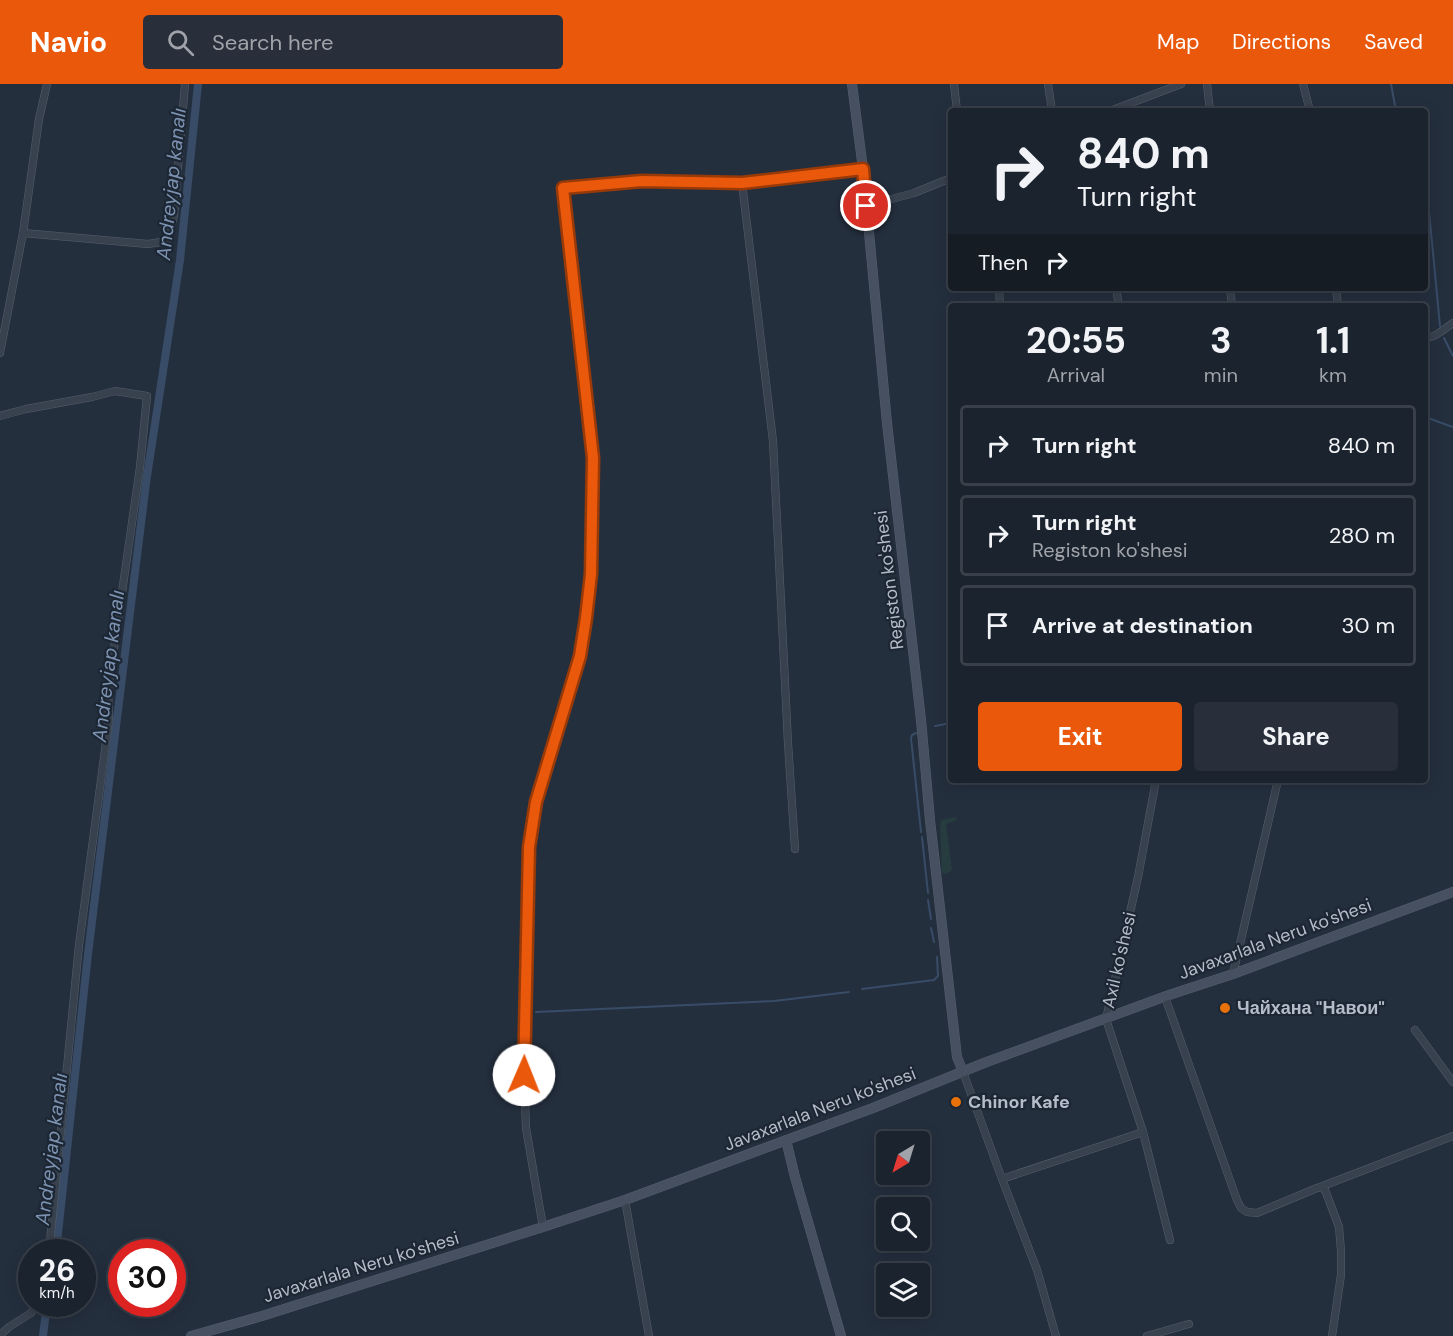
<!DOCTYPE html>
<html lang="en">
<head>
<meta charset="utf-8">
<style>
  :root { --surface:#1b232e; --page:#282f3a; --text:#f1f3f6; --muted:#a0a4aa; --line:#39404a; --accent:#ea580c }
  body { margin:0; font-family:"DM Sans",sans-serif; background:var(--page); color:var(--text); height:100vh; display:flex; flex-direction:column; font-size:22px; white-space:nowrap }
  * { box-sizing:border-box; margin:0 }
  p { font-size:20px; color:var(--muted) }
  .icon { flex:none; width:33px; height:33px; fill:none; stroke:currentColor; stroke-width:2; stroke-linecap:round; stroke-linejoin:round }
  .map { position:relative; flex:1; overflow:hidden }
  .panel { position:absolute; left:948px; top:219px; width:480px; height:480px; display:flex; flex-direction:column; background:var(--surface); border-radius:6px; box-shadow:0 3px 15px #0003,0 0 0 2px var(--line) }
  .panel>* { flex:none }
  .banner { position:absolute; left:948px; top:24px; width:480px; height:183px; border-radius:6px; box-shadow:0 3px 15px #0003,0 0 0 2px var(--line); background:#1b232e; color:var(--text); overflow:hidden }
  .needle { width:39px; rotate:218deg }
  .buttons { position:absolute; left:876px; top:1047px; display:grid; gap:12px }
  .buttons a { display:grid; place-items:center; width:54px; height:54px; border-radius:6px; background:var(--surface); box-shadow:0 3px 15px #0003,0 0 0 2px var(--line); font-size:30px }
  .speed { position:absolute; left:18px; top:1155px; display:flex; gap:12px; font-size:30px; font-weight:700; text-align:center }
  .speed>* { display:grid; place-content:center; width:78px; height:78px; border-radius:50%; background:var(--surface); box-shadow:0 3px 15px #0003,0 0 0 2px var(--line); line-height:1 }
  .speed small { font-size:15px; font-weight:400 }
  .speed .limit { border:9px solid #d22; background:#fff; color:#111 }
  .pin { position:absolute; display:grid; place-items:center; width:51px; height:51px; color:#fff; margin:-26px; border:3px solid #fff; border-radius:50%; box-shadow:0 2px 6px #0007 }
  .me { position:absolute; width:66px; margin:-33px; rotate:1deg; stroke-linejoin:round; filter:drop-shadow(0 0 4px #0008) }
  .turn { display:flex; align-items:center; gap:21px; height:126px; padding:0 30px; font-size:27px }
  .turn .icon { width:78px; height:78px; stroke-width:2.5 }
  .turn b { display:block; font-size:42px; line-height:51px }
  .then { display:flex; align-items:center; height:57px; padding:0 30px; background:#0003; gap:12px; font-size:22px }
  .eta { display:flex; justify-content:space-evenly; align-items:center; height:102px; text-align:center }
  .eta b { font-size:36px; font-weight:700; line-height:42px }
  .primary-button { display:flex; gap:12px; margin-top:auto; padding:12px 30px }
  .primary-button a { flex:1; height:69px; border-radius:6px; background:var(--accent); color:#fff; font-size:24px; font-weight:700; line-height:69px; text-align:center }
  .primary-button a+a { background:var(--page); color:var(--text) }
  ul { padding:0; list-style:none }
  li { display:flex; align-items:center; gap:18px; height:81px; margin:0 12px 9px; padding:0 18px; border:3px solid var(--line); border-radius:6px }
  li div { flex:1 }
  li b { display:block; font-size:22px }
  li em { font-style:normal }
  header { display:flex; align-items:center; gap:36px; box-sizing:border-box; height:84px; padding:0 30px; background:var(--accent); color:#fff }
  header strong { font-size:28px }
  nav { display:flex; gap:33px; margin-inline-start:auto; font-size:21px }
  .search { width:420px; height:54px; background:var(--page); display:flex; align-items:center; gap:15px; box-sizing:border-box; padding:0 21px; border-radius:6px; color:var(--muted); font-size:22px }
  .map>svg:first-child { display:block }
</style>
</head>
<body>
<header>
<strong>Navio</strong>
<div class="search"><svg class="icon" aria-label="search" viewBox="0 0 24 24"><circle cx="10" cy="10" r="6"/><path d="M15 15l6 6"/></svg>Search here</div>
<nav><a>Map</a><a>Directions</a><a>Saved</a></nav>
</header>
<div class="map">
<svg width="1453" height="1252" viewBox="0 0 1453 1252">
  <rect width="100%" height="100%" fill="#242f3e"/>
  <!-- green -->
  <polygon fill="#263c3f" points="956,733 957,736 946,740 952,786 946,790 942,789 940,740 942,736"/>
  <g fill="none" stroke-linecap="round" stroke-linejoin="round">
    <!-- stream -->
    <g stroke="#394c67" stroke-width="2">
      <polyline points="1391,0 1396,27"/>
      <polyline points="1425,118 1429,127 1440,242"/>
      <polyline points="1444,254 1453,272"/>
      <polyline points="1425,333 1453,343"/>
      <polyline points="935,642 951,639"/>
      <polyline points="916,649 912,651 911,654 921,748"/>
      <polyline points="922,753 928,809"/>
      <polyline points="928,816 931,835"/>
      <polyline points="931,844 934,858"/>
      <polyline points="862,905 934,896 938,892 937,873"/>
      <polyline points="536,928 774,917 849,908"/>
    </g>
    <!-- canal -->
    <g stroke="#394c67" stroke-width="8">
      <polyline points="56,1168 88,870 146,399 180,176 198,0"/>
      <polyline points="43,1252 47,1220"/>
    </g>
    <defs>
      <g id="street">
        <polyline points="954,0 957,27"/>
        <polyline points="1048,0 1052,27"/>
        <polyline points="1207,0 1210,27"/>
        <polyline points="1303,0 1310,27"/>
        <polyline points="1110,27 1181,0"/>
        <polyline points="742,99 773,357 788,659 795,765"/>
        <polyline points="866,122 914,109 951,94"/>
        <polyline points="23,149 148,160 167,157 174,132 185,0"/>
        <polyline points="999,204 1000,222"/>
        <polyline points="1116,204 1119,222"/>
        <polyline points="1230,204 1232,222"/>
        <polyline points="1336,204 1338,222"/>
        <polyline points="1425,255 1436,251 1453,239"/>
        <polyline points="0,269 23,149 39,35 47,0"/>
        <polyline points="0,332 26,325 92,313 115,307 147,312 140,383 108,606 109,636 79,861 49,1168"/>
        <polyline points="1156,696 1138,793 1106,935 1143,1048 1170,1156"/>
        <polyline points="1233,890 1278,696"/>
        <polyline points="1165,913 1237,1116 1241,1124 1247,1128 1257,1129 1317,1104 1320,1103 1325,1106 1339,1143 1341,1167 1341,1191 1332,1252"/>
        <polyline points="1415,946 1453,998"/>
        <polyline points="963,988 1002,1095 1037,1186 1056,1252"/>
        <polyline points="1002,1095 1143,1048"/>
        <polyline points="1320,1103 1453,1052"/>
        <polyline points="625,1116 649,1252"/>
        <polyline points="543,1143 526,1044 524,991 529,763 536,718 548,674 580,572 586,534 591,490 593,373 563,104 642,97 742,99 863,85"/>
        <polyline points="0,1251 9,1243 31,1229 36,1220"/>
        <polyline points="1147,1252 1189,1240"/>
      </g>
      <g id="secondary">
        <polyline points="852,0 863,85 887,339 921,636 930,736 957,973 963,988"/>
        <polyline points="786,1056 795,1093 841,1252"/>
        <polyline points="191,1252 262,1232 543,1143 625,1116 873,1024 984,979 1169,911 1233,890 1453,808"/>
      </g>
    </defs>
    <!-- street casing -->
    <use href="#street" stroke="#565f6c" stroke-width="8"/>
    <!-- secondary casing -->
    <use href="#secondary" stroke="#565f6c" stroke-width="10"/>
    <!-- street -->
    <use href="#street" stroke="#38414e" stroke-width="7"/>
    <!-- secondary -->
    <use href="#secondary" stroke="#465061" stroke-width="9"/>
  </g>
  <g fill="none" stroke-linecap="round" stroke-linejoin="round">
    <defs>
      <polyline id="route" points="524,991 529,763 536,718 580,572 586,534 591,490 593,374 563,104 642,97 742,99 863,85 866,122"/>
    </defs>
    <!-- route casing -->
    <use href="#route" stroke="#983908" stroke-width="15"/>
    <!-- route -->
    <use href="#route" stroke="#ea580c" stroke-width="10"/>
  </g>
  <!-- markers -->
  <g fill="#e8710a" stroke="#1d2633" stroke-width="2">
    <circle cx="1225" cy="924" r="6"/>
    <circle cx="956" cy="1018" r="6"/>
  </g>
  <g text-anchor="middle" stroke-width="4.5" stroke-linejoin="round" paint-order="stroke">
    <!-- street labels -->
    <g font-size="18" fill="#b4bcc9" stroke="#1d2633">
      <text transform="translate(889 496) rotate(-97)" y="6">Registon ko'shesi</text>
      <text transform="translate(1275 855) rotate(-20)" y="6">Javaxarlala Neru ko'shesi</text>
      <text transform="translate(1119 876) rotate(-77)" y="6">Axil ko'shesi</text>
      <text transform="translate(820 1025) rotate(-21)" y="6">Javaxarlala Neru ko'shesi</text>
      <text transform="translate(361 1183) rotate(-17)" y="6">Javaxarlala Neru ko'shesi</text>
    </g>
    <!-- poi labels -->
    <g font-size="18" font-weight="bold" fill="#b4bcc9" stroke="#1d2633" text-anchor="start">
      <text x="1237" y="930">Чайхана "Навои"</text>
      <text x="968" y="1024">Chinor Kafe</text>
    </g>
    <!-- water labels -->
    <g font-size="20" font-style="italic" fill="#7c92b1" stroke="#1d2633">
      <text transform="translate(171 100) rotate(-84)" y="7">Andreyjap kanalı</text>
      <text transform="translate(108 582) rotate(-83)" y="7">Andreyjap kanalı</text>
      <text transform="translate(51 1065) rotate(-83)" y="7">Andreyjap kanalı</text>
    </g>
  </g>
</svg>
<div class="buttons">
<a><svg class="needle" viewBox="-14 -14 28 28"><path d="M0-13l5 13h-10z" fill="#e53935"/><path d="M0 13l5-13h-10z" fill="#a0a4aa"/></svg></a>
<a><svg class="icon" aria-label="search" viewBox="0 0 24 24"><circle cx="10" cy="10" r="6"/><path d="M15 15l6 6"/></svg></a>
<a><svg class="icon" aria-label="layers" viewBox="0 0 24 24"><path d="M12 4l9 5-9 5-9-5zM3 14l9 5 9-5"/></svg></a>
</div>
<div class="speed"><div>26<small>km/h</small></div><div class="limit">30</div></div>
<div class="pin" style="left:866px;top:122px;background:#d93025"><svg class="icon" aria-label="arrive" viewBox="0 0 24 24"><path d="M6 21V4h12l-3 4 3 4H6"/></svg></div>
<svg class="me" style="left:524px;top:991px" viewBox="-20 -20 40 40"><circle r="19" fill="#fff"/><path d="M0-13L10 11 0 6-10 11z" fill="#ea580c"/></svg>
<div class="banner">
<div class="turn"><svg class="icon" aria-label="right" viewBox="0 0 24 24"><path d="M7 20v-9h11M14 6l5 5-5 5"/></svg><div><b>840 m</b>Turn right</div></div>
<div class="then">Then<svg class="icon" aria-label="right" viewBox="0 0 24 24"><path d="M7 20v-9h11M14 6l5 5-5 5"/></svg></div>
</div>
<section class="panel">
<div class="eta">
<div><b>20:55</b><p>Arrival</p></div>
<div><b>3</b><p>min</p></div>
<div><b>1.1</b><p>km</p></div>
</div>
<ul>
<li><svg class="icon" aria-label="right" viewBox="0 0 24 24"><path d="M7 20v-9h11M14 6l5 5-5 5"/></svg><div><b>Turn right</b></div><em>840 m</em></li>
<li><svg class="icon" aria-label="right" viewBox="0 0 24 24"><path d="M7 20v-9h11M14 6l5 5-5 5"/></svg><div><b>Turn right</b><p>Registon ko'shesi</p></div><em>280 m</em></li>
<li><svg class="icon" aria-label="arrive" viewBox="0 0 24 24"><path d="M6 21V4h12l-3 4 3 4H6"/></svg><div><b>Arrive at destination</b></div><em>30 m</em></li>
</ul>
<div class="primary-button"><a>Exit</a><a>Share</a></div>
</section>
</div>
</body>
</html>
